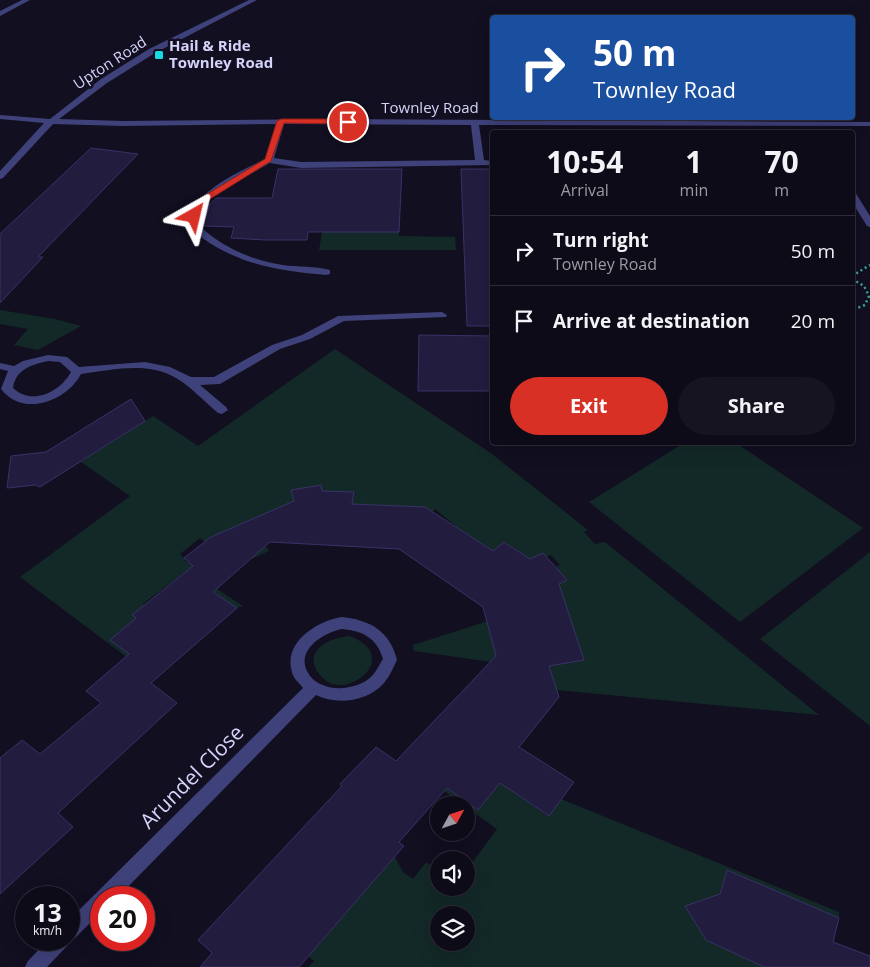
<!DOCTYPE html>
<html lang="en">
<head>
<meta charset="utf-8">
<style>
  :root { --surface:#0d0b18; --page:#161421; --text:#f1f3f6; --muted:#9a9ba2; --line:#2d2b37; --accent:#d93025 }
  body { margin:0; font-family:"Open Sans",sans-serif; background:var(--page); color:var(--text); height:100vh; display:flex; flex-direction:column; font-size:19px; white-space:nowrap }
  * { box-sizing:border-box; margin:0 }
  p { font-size:16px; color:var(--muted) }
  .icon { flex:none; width:28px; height:28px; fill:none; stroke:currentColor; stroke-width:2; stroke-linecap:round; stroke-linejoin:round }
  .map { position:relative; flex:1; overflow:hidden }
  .side { position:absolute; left:490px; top:130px; width:365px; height:315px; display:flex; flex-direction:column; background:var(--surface); border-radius:5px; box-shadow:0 5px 20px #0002,0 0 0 1px var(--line) }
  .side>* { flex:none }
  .top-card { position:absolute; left:490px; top:15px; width:365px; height:105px; border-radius:5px; box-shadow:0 5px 20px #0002,0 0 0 1px var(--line); background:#1a4fa0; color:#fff; overflow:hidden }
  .needle { width:32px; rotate:50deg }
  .buttons { position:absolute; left:430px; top:796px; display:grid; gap:10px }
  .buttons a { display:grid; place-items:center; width:45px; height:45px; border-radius:50%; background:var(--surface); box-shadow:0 5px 20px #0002,0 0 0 1px var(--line); font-size:25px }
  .speed { position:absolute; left:15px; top:886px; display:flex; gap:10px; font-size:25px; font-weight:700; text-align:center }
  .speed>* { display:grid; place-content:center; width:65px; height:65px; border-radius:50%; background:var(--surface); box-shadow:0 5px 20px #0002,0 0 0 1px var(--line); line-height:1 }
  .speed small { font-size:12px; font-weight:400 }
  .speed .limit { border:8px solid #d22; background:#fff; color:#111 }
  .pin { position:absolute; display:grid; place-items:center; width:42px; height:42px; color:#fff; margin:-21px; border:2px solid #fff; border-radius:50%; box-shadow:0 1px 5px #0007 }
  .me { position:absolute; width:55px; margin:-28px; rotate:37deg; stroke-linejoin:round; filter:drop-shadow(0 0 4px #0008) }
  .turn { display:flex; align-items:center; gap:18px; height:105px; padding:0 20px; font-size:22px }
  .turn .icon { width:65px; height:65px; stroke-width:2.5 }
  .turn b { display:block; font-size:35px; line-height:42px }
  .eta { display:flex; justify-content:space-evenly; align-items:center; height:85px; text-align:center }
  .eta b { font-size:30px; font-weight:700; line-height:35px }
  .action { display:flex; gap:10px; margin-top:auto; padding:10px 20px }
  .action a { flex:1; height:58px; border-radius:30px; background:var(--accent); color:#fff; font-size:20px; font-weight:700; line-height:58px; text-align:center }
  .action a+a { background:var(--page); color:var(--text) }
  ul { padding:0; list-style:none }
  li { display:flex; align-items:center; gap:15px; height:70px; padding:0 20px; border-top:1px solid var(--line) }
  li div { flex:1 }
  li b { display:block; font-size:19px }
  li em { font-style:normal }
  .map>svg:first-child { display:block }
</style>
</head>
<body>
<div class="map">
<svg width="870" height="967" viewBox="0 0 870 967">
  <rect width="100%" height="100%" fill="#110f20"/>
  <!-- green -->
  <g fill="#132927" fill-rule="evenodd">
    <polygon points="322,232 399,232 399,236 455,237 456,250 319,250"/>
    <polygon points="0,310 55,319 81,326 38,350 14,345 28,329 0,324"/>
    <polygon points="335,349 492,454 588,530 584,532 595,544 605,542 819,715 546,689 549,666 584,660 573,627 532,596 566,580 556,567 560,565 551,555 510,571 503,567 520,552 505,542 490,554 435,509 423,526 352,508 354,492 336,491 333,508 249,521 269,551 251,559 214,535 205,542 200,538 180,554 185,559 184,560 221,585 217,589 243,606 237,608 185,572 143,604 157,617 135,628 125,627 116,635 121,648 159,676 156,679 20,577 130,496 81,462 153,416 198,446"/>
    <polygon points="684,443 736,443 863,528 740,622 589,502"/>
    <polygon points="870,552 870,726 760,639"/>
    <polygon points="488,621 499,663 414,651 413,645"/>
    <path d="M349,636C405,656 345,704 322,677C300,654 326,638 349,636Z"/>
    <path d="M502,781L514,793L548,816L561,799L839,912V918L727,870L720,894L694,903L691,915L706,940L764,967H308L314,961L298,947L321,942L359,898L382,833L403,872L413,879L426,862L439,871V888H466V871L497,829L466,807V805L439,788L442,784L478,810ZM439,915H466V942H439Z"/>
  </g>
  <!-- building -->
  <g fill="#221d3f" stroke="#393268">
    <polygon points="91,148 138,154 38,257 43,257 0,303 0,234"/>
    <polygon points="278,169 402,169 399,232 308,232 307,240 265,240 231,238 234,227 203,226 210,204 216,198 272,198"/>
    <polygon points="461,169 492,169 492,326 467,326"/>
    <polygon points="419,335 492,336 492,391 418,391"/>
    <polygon points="131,399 145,421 40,487 36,485 7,488 11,456 46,452"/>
    <polygon points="321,485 322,491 354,492 352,504 425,507 493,551 504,542 530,559 543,553 567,580 559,584 584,660 549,666 559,697 519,747 574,782 549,816 500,783 478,810 447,788 399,842 404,846 299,967 200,967 212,953 198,940 342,786 340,784 376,747 396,761 496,656 483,607 399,549 270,542 213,592 237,608 151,683 177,703 58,813 73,827 0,894 0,758 22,740 40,754 101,703 86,691 129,654 110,640 136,618 132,615 193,566 184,558 211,537 294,501 291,490"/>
    <polygon points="727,870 839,918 833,942 870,956 870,967 764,967 706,940 685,906 720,894"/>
  </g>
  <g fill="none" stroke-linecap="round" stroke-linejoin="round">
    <!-- path -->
    <g stroke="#3ba698" stroke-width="2.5" stroke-dasharray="2 3" stroke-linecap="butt">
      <polyline points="852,276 870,265"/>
      <polyline points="852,279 864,286 869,296 865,305 852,310"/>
    </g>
    <!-- minor -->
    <g fill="#3f417a" fill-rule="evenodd">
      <polygon points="22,0 30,0 0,16 0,11"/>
      <path d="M249,0H257L155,53L107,83L59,119L123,121L328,119L870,122V126L479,125L484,160L492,161V165L301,168L270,163L238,181L212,198L204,207L199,217L200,226C221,247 254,261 283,265C298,267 315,266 330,270V274L326,275C287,272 253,267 218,248C208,242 198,236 190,227C190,191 238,173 265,159L276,124L123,126L53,124L3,178L0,179V171L44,123L0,119V115L50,119L101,79L149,49ZM284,124L471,125L475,160L301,162L274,158Z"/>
      <polygon points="852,191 855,192 870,216 870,227 867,226 852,202"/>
      <path d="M442,312L447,315L446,317L344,321L310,339L280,349L220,384L200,385L226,407L228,410L222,414L218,413C204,401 191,387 176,378C148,361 112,370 81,374C67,401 23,418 1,389L8,371L0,369V363L14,366L23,361L48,355L67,357L79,367L145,362L170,367L191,377H214L272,345L302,335L338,316ZM48,361L60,362L71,372C60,392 32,406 13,388C16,369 31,365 48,361Z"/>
      <path d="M342,617C370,620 390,631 397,660C393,668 389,678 383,684C367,702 336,705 316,695L117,898H101V912L75,938L70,941L67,946L47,967H25L28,961L48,940H69V920L303,688C299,683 293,678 292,672C283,642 317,621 342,617ZM342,629C363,631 377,638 383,659C379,665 376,672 372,676C356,692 318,694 307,671C296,649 325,632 342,629Z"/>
    </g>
  </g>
  <!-- route -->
  <polygon fill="#d93025" stroke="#8d1f18" points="281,119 348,119 351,122 348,124 284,123 271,161 210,199 197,217 191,217 190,216 204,196 265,159 277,121"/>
  <!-- markers -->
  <rect fill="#18dbe1" stroke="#110f20" stroke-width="2" x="154" y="50" width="10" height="10" rx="2.5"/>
  <g text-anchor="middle" stroke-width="5" stroke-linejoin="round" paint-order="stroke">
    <!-- far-poi labels -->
    <g font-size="15" font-weight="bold" fill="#d5d3fa" stroke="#110f20" text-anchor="start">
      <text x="169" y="51">Hail &amp; Ride<tspan x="169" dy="17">Townley Road</tspan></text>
    </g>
    <!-- far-street labels -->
    <g font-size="15" fill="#d5d3fa" stroke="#110f20">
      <text transform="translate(110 63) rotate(-33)" y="5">Upton Road</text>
      <text x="430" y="113">Townley Road</text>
    </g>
    <!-- near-street labels -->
    <g font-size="21" fill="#d5d3fa" stroke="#110f20">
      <text transform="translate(192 777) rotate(-45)" y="7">Arundel Close</text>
    </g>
  </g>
</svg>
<div class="buttons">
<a><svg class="needle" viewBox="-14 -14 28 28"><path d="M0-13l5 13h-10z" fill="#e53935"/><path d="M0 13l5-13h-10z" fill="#9a9ba2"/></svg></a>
<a><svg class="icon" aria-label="sound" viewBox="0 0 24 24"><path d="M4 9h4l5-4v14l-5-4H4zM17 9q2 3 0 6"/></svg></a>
<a><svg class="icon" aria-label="layers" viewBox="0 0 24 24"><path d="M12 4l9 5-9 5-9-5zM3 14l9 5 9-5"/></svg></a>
</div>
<div class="speed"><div>13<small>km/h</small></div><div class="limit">20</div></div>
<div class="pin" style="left:348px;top:122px;background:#d93025"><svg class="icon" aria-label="arrive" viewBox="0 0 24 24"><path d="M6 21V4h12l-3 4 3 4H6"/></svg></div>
<svg class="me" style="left:194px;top:216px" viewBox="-20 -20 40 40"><path d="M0-17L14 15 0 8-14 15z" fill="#d93025" stroke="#fff" stroke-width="4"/></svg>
<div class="top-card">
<div class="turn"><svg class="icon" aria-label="right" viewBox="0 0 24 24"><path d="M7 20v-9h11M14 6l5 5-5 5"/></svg><div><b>50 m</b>Townley Road</div></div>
</div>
<section class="side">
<div class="eta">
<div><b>10:54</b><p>Arrival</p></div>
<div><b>1</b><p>min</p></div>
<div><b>70</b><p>m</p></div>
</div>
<ul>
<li><svg class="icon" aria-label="right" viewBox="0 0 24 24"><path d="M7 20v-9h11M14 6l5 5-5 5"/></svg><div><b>Turn right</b><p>Townley Road</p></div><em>50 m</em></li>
<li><svg class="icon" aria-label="arrive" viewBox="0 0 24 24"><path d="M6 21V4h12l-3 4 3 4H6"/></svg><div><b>Arrive at destination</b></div><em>20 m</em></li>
</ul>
<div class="action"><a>Exit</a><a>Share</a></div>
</section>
</div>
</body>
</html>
